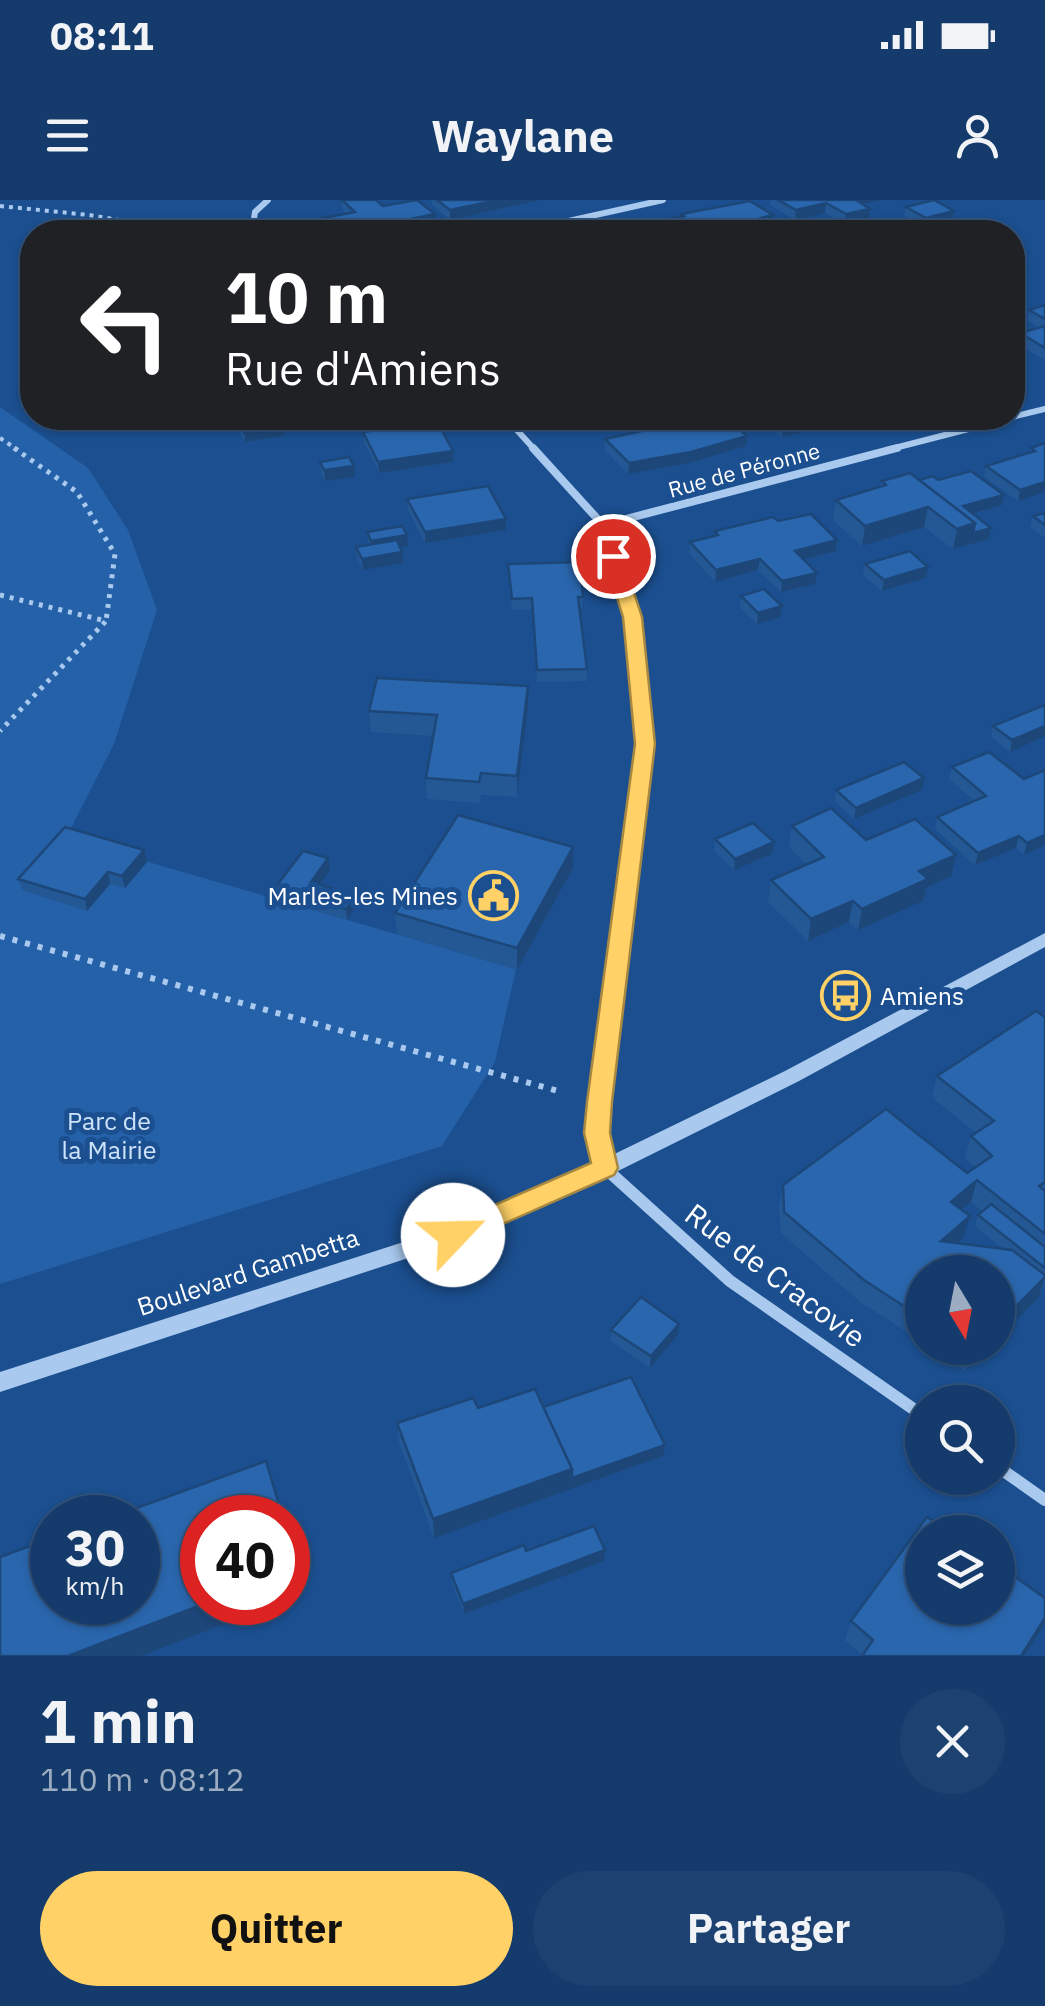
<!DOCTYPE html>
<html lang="fr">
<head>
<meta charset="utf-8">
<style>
  :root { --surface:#143b6b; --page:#1d4271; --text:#f1f3f6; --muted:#9dadc1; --line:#33557e; --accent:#ffd166 }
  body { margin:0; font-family:"IBM Plex Sans",sans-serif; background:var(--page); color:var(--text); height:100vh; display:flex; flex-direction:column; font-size:38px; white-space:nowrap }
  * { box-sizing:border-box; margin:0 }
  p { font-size:32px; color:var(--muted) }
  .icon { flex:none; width:55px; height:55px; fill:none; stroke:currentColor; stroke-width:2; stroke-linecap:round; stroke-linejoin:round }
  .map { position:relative; height:1456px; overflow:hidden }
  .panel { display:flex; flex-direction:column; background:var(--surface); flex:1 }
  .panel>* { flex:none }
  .banner { position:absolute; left:20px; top:20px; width:1005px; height:210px; border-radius:40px; box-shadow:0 2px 8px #0004,0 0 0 2px var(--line); background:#202124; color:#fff; overflow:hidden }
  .needle { width:65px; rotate:170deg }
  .controls { position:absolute; left:905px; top:1055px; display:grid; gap:20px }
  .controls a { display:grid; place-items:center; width:110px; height:110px; border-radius:50%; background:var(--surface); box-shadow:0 2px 8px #0004,0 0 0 2px var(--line); font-size:50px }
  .speed { position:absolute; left:30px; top:1295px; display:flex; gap:20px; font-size:50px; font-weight:700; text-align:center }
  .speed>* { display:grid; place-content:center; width:130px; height:130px; border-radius:50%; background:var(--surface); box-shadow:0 2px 8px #0004,0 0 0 2px var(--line); line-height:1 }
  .speed small { font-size:25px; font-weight:400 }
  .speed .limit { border:15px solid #d22; background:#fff; color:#111 }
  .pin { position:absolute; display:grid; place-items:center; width:85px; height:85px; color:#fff; margin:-42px; border:5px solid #fff; border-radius:50%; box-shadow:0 2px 10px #0007 }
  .me { position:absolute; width:110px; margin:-55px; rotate:66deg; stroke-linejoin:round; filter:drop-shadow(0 0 8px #0008) }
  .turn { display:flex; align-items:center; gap:35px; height:210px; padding:0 40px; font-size:45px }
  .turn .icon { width:130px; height:130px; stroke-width:2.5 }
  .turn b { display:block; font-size:70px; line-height:85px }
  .round { display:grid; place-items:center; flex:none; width:105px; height:105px; border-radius:52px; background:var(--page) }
  .head { display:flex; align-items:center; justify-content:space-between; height:170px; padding:0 40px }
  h1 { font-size:60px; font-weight:700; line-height:75px }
  .primary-button { display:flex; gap:20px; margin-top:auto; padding:20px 40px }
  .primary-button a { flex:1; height:115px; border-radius:60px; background:var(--accent); color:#111; font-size:40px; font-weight:700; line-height:115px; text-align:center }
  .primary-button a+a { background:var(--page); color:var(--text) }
  .status { display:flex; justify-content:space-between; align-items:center; height:70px; padding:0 50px; background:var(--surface); direction:ltr }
  .status svg { height:28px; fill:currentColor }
  header { display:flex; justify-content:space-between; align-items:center; height:130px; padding:0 40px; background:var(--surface); font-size:45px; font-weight:700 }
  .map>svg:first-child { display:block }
</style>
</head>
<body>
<div class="status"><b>08:11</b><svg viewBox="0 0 49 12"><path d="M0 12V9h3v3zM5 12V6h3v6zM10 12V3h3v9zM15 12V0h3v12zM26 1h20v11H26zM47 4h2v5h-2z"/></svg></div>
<header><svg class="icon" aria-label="menu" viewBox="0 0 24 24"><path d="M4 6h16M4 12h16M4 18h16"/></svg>Waylane<svg class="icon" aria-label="person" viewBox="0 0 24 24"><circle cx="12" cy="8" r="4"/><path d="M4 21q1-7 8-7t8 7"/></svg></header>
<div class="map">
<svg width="1045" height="1456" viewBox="0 0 1045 1456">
  <rect width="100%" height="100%" fill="#1b4f8f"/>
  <!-- green -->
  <polygon fill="#2461a8" points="0,207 88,268 128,330 157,410 114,544 66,638 516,769 495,862 442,946 0,1084"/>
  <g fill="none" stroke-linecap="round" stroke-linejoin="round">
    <!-- path-far2 -->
    <g stroke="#a9c9ee" stroke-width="4" stroke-dasharray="4 5" stroke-linecap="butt">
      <polyline points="0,6 89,15 192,32"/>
      <polyline points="0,238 18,250"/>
    </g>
    <!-- path-far1 -->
    <g stroke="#a9c9ee" stroke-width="5" stroke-dasharray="4 6" stroke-linecap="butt">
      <polyline points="14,248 77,292 115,354 106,421"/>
      <polyline points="0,395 106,421 0,531"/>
    </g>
    <!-- path -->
    <polyline stroke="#a9c9ee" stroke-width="6" stroke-dasharray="5 8" stroke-linecap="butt" points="0,736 558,891"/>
    <!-- minor-far3 -->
    <g stroke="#a9c9ee" stroke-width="6">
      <polyline points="252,32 255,12 268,0"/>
      <polyline points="519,32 663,0"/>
      <polyline points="1012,217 1045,209"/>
      <polyline points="506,218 535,250"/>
      <polyline points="887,250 1011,218"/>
    </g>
    <!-- minor-far2 -->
    <g stroke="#a9c9ee" stroke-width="8">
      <polyline points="533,248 603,325 633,417 645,544 642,564"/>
      <polyline points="603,325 897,248"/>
    </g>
    <!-- minor-far1 -->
    <polyline stroke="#a9c9ee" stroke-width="10" points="603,960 597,933 599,903 643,562"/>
    <!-- minor -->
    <g stroke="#a9c9ee" stroke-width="12">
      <polyline points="602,957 605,968 730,1081 922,1215"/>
      <polyline points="998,1267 1045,1300"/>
    </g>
    <!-- tertiary -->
    <polygon fill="#a9c9ee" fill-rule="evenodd" points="1045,733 1045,747 799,881 612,974 460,1041 0,1192 0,1172 447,1028 598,962 785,871"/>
  </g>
  <!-- wall -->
  <g fill="#245895" fill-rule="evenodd">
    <polygon points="342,0 383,6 435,23 393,32 329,32 324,28 323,18 347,14 342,10"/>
    <polygon points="432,0 541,0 450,20 432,5"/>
    <polygon points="771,0 881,0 863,4 870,9 869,18 844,24 825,13 795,20 770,5"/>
    <polygon points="906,7 954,11 953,21 925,28 904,16"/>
    <polygon points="681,14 773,15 772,25 752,30 755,32 660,32 658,31 659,21 681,16"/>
    <polygon points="1045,105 1045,160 1018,144 1020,133 1040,128 1027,120 1029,110"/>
    <polygon points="237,218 296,231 284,233 284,236 245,242 238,228"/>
    <polygon points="572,218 604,218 603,223 583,228"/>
    <polygon points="630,218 675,218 680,222 747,236 746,246 690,263 628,274 605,250 605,239 639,232 630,223"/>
    <polygon points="758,218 863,218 863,219 782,237"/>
    <polygon points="363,232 453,262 379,273 364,242"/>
    <polygon points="1045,243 1018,301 984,277 986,266 1030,253 1031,248"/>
    <polygon points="320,262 355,277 325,281 321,272"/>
    <polygon points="919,280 938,280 1004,295 1002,305 973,314 991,328 989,339 953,349 924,327 862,346 833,320 836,300 881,286 882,281"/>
    <polygon points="407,299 506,330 425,343 408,310"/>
    <polygon points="1045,313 1045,338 1030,327 1033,316"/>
    <polygon points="778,321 837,340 836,351 804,359 817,373 815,384 781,392 758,370 715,382 689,353 690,342 715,336 715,331"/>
    <polygon points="367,332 408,346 400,347 403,363 363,370 357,358 356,347 369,345"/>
    <polygon points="508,364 583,397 582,408 580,408 587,469 587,481 537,482 532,409 512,410"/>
    <polygon points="865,364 926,378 882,391 863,375"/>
    <polygon points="741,396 782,406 780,417 757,424 740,407"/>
    <polygon points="1045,505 1010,552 991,537 993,526"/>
    <polygon points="528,507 517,597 481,595 480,603 427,599 426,578 433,536 371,532 369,511"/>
    <polygon points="952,567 1024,579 1045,570 1045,645 1024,655 1016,648 975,665 935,629 937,617 975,601 949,579"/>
    <polygon points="924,578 922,590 854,619 834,601 836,590"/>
    <polygon points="792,626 866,640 951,676 926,688 923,701 858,730 849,722 808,741 768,702 771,680 807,665 789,647"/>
    <polygon points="715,639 772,654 734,670 714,651"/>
    <polygon points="573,647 573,668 517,770 397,734 395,713"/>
    <polygon points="144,650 147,662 125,688 110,684 87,711 22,690 18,679"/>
    <polygon points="330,670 319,684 354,695 355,707 347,720 276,699 275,688"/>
    <path d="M1045,813V1082L1039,1097L998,1139V1072H922V1142L859,1101L781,1033L779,1006L783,985L967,973L975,967L965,958L971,936L976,933L932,897L937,876ZM971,1002L982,1011L978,1015L975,1026L1003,1049L957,1043L963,1038L961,1010Z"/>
    <polygon points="611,1130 678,1135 650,1168 611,1141"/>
    <polygon points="931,1148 989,1148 966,1171"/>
    <polygon points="544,1207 663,1256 434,1338 399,1243 397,1223 478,1208"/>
    <polygon points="526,1351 604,1361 464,1414 452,1383 451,1373"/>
    <polygon points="851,1421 1045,1424 1024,1456 862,1456 863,1455 845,1440"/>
  </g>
  <!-- shaded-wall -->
  <g fill="#1d4779">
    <polygon points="498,0 541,0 450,20 450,10"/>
    <polygon points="852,0 881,0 851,7"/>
    <polygon points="826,3 825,13 795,20 796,10"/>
    <polygon points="870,9 869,18 844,24 846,14"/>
    <polygon points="954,11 953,21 925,28 926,18"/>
    <polygon points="435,14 435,23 393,32 348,32"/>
    <polygon points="773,15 772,25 741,32 742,23"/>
    <polygon points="1021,160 1019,171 1012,173 1012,163"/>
    <polygon points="584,218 604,218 603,223 583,228"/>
    <polygon points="823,218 863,218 863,219 782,237 783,226"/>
    <polygon points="295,220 296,231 284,233 284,236 245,242 244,232"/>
    <polygon points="747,236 746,246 690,263 628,274 629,263"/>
    <polygon points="453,251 453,262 379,273 378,262"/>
    <polygon points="354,266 355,277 325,281 324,270"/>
    <polygon points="1045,282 1045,292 1018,301 1020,290"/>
    <polygon points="1004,295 1002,305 961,317 963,306"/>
    <polygon points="928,307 924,327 862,346 865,326"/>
    <polygon points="506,319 506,330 425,343 425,332"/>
    <polygon points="975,323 991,328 989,339 953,349 957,329"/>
    <polygon points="407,335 408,346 372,352 371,341"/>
    <polygon points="837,340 836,351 794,362 795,351"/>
    <polygon points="402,352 403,363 363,370 362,359"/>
    <polygon points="760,359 758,370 715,382 716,370"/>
    <polygon points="928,367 926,378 882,391 884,380"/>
    <polygon points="817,373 815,384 781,392 782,381"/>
    <polygon points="782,406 780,417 757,424 758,413"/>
    <polygon points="528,486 528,507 517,597 517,576"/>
    <polygon points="1045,526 1045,536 1010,552 1012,540"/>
    <polygon points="924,578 922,590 854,619 856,608"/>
    <polygon points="1045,635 1045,645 1024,655 1027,643"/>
    <polygon points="1019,636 1016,648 975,665 978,653"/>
    <polygon points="774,642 772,654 734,670 735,659"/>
    <polygon points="573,647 573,668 517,770 517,748"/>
    <polygon points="144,650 147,662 125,688 122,676"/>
    <polygon points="956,655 951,676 926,688 923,701 858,730 862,709 919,671"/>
    <polygon points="328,658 330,670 312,694 311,682"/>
    <polygon points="108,672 110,684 87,711 85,699"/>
    <polygon points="354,695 355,707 347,720 346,709"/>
    <polygon points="853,701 849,722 808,741 811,719"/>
    <polygon points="977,980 971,1002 945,1023 951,1002"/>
    <polygon points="970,1016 963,1038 936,1062 941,1041"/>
    <polygon points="1045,1077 1039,1097 998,1139 998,1125"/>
    <polygon points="679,1124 678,1135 650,1168 651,1156"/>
    <polygon points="976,1148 989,1148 966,1171 973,1150"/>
    <polygon points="665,1245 663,1256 434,1338 433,1319 572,1269"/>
    <polygon points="605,1350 604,1361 464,1414 463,1404"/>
    <polygon points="299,1369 304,1394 288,1400 288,1373"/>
    <polygon points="209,1402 281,1402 141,1456 68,1456"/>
    <polygon points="1045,1418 1045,1424 1024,1456 1021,1456"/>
  </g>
  <!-- building -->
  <g fill="#2a66ad" stroke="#1d4779" stroke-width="2.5">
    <polygon points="342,0 376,0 383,6 417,0 435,14 348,32 338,32 323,18 355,12"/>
    <polygon points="437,0 498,0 450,10"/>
    <polygon points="778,0 856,0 870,9 846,14 826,3 796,10"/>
    <polygon points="934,0 954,11 926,18 906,7"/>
    <polygon points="750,1 773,15 742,23 755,32 721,32 715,29 698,32 675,32 659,21 684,16 681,14"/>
    <polygon points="635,26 644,32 603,32"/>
    <polygon points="825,26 836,32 799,32"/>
    <polygon points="1045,105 1045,119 1029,110"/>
    <polygon points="1045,126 1045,148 1020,133"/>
    <polygon points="1012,155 1021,160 1012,163"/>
    <polygon points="237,218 294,218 295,220 282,222 283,225 244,232"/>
    <polygon points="636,218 675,218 680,222 702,218 726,218 747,236 691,252 629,263 605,239 647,230"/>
    <polygon points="772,218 823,218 783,226"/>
    <polygon points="437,221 453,251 378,262 363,232"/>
    <polygon points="1045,243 1045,282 1020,290 986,266 1035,251 1031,248"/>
    <polygon points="349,257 354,266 324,270 320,262"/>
    <polygon points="971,271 1004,295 963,306 991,328 973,333 975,323 919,280 933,276 938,280"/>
    <polygon points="910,273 975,323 957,329 928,307 865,326 836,300 886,285 882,281"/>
    <polygon points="488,286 506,319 425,332 407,299"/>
    <polygon points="1045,313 1045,325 1033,316"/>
    <polygon points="811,314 837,340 795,351 817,373 782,381 760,359 716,370 690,342 718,335 715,331 773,317 778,321"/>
    <polygon points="402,326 407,335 371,341 367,332"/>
    <polygon points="397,340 402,352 362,359 356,347"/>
    <polygon points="910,351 928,367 884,380 865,364"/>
    <polygon points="580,362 583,397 578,397 587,469 537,470 532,398 512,399 508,364"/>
    <polygon points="764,389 782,406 758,413 741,396"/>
    <polygon points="377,478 528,486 517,576 481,573 479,582 426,578 437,515 369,511"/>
    <polygon points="1045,505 1045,526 1012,540 993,526"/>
    <polygon points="989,552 1024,579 1045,570 1045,635 1027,643 1019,636 978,653 937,617 986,596 952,567"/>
    <polygon points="904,562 924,578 856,608 836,590"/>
    <polygon points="831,608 866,640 915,619 956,655 919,671 928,679 862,709 853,701 811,719 771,680 824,657 792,626"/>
    <polygon points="458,615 573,647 517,748 395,713"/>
    <polygon points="753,623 774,642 735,659 715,639"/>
    <polygon points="65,627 144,650 122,676 108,672 85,699 18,679"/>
    <polygon points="303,651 328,658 311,682 354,695 346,709 275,688"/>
    <polygon points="1036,811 1045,817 1045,982 1039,986 1045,991 1045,1034 977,980 951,1002 970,1016 941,1041 1012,1050 1045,1075 1045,1077 998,1125 998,1072 922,1072 922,1118 864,1080 784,1012 783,985 886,909 967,973 992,956 971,936 994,921 937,876"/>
    <polygon points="991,1004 1045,1047 1045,1068 978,1015"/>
    <polygon points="641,1097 679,1124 651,1156 611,1130"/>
    <polygon points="631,1177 665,1245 572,1278 572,1269 543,1207"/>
    <polygon points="535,1189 572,1269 433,1319 397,1223 473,1198 478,1208"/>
    <polygon points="266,1261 283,1318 202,1318 202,1402 209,1402 68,1456 0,1456 0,1357 52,1338 52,1402 138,1402 138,1318 109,1318"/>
    <polygon points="927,1317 950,1332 922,1332 922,1408 998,1408 998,1365 1045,1398 1045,1418 1021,1456 862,1456 873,1440 851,1421"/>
    <polygon points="594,1326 605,1350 463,1404 451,1373 524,1345 526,1351"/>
    <polygon points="288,1332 299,1369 288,1373"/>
  </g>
  <!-- route -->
  <polygon fill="#ffd166" stroke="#a68842" stroke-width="2.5" points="613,350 622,356 642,417 655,544 612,902 610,933 618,968 614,975 453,1046 444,1043 440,1035 444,1027 591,963 584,933 587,902 635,544 623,417 604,356"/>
  <!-- icons -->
  <defs>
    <symbol id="civic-ring" viewBox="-11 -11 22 22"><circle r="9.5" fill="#1b4f8f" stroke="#ffd166" stroke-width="1.5"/><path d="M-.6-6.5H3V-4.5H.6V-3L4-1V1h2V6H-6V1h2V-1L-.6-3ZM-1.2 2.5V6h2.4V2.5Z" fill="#ffd166"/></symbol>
    <symbol id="bus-ring" viewBox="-11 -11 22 22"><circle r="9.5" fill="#1b4f8f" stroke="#ffd166" stroke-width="1.5"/><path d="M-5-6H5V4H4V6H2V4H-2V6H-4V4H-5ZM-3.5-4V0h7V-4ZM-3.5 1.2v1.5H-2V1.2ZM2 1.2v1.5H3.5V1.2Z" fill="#ffd166"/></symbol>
  </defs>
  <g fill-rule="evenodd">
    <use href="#civic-ring" x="466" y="668" width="55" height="55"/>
    <use href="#bus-ring" x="818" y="768" width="55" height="55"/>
  </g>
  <g text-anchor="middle" stroke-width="10" stroke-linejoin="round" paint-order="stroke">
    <!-- far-street labels -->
    <g font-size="22" fill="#fff" stroke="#1b4f8f">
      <text transform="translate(744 270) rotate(-15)" y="8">Rue de Péronne</text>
    </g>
    <!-- poi labels -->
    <g font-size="25" fill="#fff" stroke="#1b4f8f" text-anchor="end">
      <text x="458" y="705">Marles-les Mines</text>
      <text x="880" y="805" text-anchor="start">Amiens</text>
    </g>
    <!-- park labels -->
    <g font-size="25" fill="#cfe3fa" stroke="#1b4f8f">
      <text x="109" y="930">Parc de<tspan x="109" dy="29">la Mairie</tspan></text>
    </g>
    <!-- street labels -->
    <g font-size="25" fill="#fff" stroke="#1b4f8f">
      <text transform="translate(248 1072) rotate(-18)" y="9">Boulevard Gambetta</text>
    </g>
    <!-- near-street labels -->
    <g font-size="30" fill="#fff" stroke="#1b4f8f">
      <text transform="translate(775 1076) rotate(37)" y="10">Rue de Cracovie</text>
    </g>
  </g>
</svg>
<div class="controls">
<a><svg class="needle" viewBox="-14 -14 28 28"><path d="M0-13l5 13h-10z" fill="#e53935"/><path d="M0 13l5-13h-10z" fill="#9dadc1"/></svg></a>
<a><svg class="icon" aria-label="search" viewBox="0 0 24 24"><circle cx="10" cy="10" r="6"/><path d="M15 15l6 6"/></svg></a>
<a><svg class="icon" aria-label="layers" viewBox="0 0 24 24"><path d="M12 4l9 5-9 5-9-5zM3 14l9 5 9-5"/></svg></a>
</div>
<div class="speed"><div>30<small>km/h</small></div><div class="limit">40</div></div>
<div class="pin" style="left:613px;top:356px;background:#d93025"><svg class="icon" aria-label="arrive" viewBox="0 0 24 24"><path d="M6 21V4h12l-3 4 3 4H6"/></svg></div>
<svg class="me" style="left:453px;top:1035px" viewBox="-20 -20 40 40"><circle r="19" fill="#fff"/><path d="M0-13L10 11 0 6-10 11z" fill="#ffd166"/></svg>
<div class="banner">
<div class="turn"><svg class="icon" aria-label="left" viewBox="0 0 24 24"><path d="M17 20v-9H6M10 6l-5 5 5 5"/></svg><div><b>10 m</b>Rue d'Amiens</div></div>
</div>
</div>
<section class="panel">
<div class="head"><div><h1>1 min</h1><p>110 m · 08:12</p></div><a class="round"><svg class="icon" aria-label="close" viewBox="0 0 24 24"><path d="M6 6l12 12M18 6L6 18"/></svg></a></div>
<div class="primary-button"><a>Quitter</a><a>Partager</a></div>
</section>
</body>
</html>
